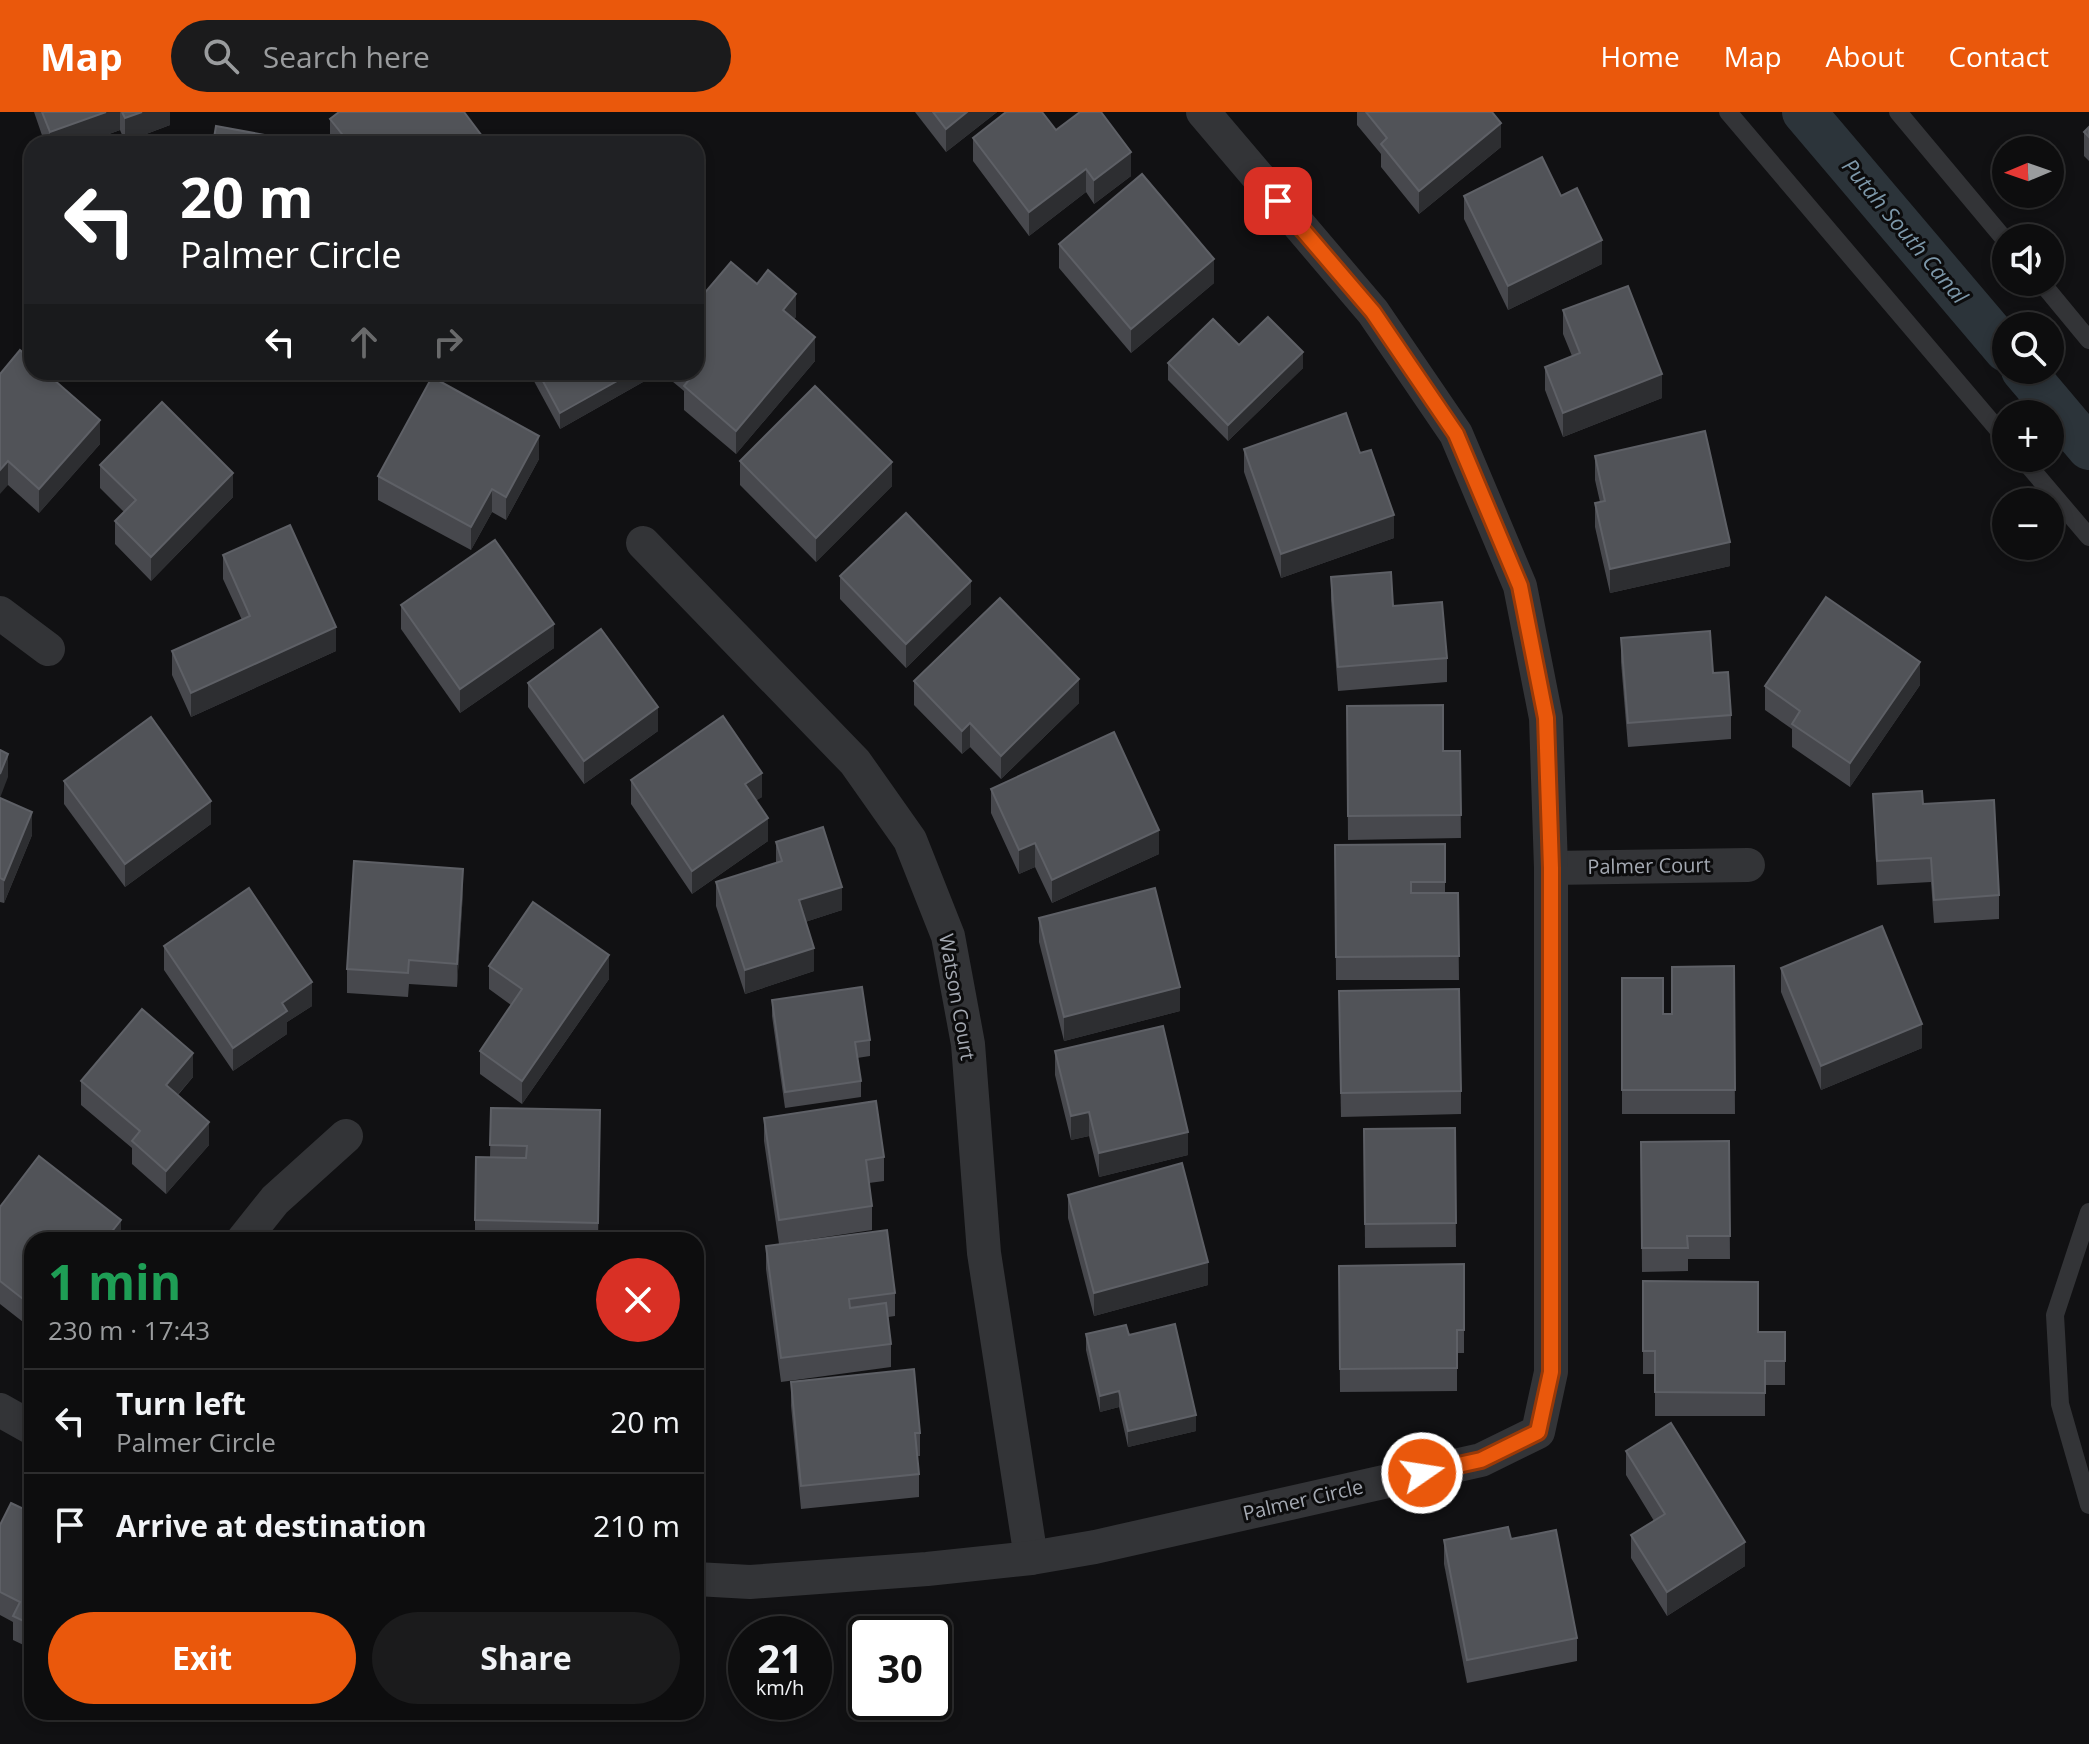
<!DOCTYPE html>
<html lang="en">
<head>
<meta charset="utf-8">
<style>
  :root { --surface:#0d0d0e; --page:#1b1b1c; --text:#f1f3f6; --muted:#9a9c9e; --line:#2d2d2e; --accent:#ea580c }
  body { margin:0; font-family:"Open Sans",sans-serif; background:var(--page); color:var(--text); height:100vh; display:flex; flex-direction:column; font-size:30px; white-space:nowrap }
  * { box-sizing:border-box; margin:0 }
  p { font-size:26px; color:var(--muted) }
  .icon { flex:none; width:44px; height:44px; fill:none; stroke:currentColor; stroke-width:2; stroke-linecap:round; stroke-linejoin:round }
  .map { position:relative; flex:1; overflow:hidden }
  .sheet { position:absolute; left:24px; top:1120px; width:680px; height:488px; display:flex; flex-direction:column; background:var(--surface); border-radius:24px; box-shadow:0 4px 12px #0003,0 0 0 2px var(--line) }
  .sheet>* { flex:none }
  .hud { position:absolute; left:24px; top:24px; width:680px; height:244px; border-radius:24px; box-shadow:0 4px 12px #0003,0 0 0 2px var(--line); background:#202124; color:#fff; overflow:hidden }
  .needle { width:52px; rotate:268deg }
  .buttons { position:absolute; left:1992px; top:24px; display:grid; gap:16px }
  .buttons a { display:grid; place-items:center; width:72px; height:72px; border-radius:50%; background:var(--surface); box-shadow:0 4px 12px #0003,0 0 0 2px var(--line); font-size:40px }
  .speed { position:absolute; left:728px; top:1504px; display:flex; gap:16px; font-size:40px; font-weight:700; text-align:center }
  .speed>* { display:grid; place-content:center; width:104px; height:104px; border-radius:50%; background:var(--surface); box-shadow:0 4px 12px #0003,0 0 0 2px var(--line); line-height:1 }
  .speed small { font-size:20px; font-weight:400 }
  .speed .limit { border:4px solid #111; border-radius:12px; background:#fff; color:#111 }
  .pin { position:absolute; display:grid; place-items:center; width:68px; height:68px; color:#fff; margin:-34px; border-radius:16px; box-shadow:0 4px 12px #0006 }
  .me { position:absolute; width:88px; margin:-44px; rotate:77deg; stroke-linejoin:round; filter:drop-shadow(0 0 6px #0008) }
  .turn { display:flex; align-items:center; gap:28px; height:168px; padding:0 24px; font-size:36px }
  .turn .icon { width:104px; height:104px; stroke-width:2.5 }
  .turn b { display:block; font-size:56px; line-height:68px }
  .lanes { display:flex; align-items:center; height:76px; padding:0 24px; background:#0003; justify-content:center; gap:40px; direction:ltr }
  .lanes .off { opacity:.35 }
  .round { display:grid; place-items:center; flex:none; width:84px; height:84px; border-radius:42px; background:var(--page) }
  .headline { display:flex; align-items:center; justify-content:space-between; height:136px; padding:0 24px }
  h1 { font-size:48px; font-weight:700; line-height:60px; color:#1e9e55 }
  .cta { display:flex; gap:16px; margin-top:auto; padding:16px 24px }
  .cta a { flex:1; height:92px; border-radius:48px; background:var(--accent); color:#fff; font-size:32px; font-weight:700; line-height:92px; text-align:center }
  .cta a+a { background:var(--page); color:var(--text) }
  ul { padding:0; list-style:none }
  li { display:flex; align-items:center; gap:24px; height:104px; padding:0 24px; border-top:2px solid var(--line) }
  li div { flex:1 }
  li b { display:block; font-size:30px }
  li em { font-style:normal }
  header { display:flex; align-items:center; gap:48px; box-sizing:border-box; height:112px; padding:0 40px; background:var(--accent); color:#fff }
  header strong { font-size:38px }
  nav { display:flex; gap:44px; margin-inline-start:auto; font-size:28px }
  .search { width:560px; height:72px; background:var(--page); display:flex; align-items:center; gap:20px; box-sizing:border-box; padding:0 28px; border-radius:44px; color:var(--muted); font-size:30px }
  .map>svg:first-child { display:block }
</style>
</head>
<body>
<header>
<strong>Map</strong>
<div class="search"><svg class="icon" aria-label="search" viewBox="0 0 24 24"><circle cx="10" cy="10" r="6"/><path d="M15 15l6 6"/></svg>Search here</div>
<nav><a>Home</a><a>Map</a><a>About</a><a>Contact</a></nav>
</header>
<div class="map">
<svg width="2089" height="1632" viewBox="0 0 2089 1632">
  <rect width="100%" height="100%" fill="#111113"/>
  <g fill="none" stroke-linecap="round" stroke-linejoin="round">
    <!-- canal -->
    <g stroke="#2c343a" stroke-width="44">
      <polyline points="1804,0 2006,238"/>
      <polyline points="2023,258 2089,336"/>
    </g>
    <!-- service -->
    <g stroke="#333437" stroke-width="18">
      <polyline points="1728,0 2006,327"/>
      <polyline points="1898,0 2006,129"/>
      <polyline points="2041,170 2089,228"/>
      <polyline points="2022,346 2089,425"/>
      <polyline points="2089,1100 2055,1203 2060,1292 2089,1393"/>
    </g>
    <!-- minor -->
    <g stroke="#333437" stroke-width="34">
      <polyline points="643,431 855,650 910,728 948,824 968,932 984,1141 1031,1446"/>
      <polyline points="0,501 48,537"/>
      <polyline points="1551,756 1748,753"/>
      <polyline points="243,1128 275,1088 346,1024"/>
      <polyline points="0,1298 32,1316"/>
      <polyline points="696,1467 750,1470 927,1457 1031,1446 1095,1435 1481,1348 1538,1320 1551,1260 1551,756 1546,606 1520,474 1456,322 1373,200 1203,0"/>
    </g>
  </g>
  <!-- wall -->
  <g fill="#47484d">
    <polygon points="34,0 170,0 170,13 125,30 120,18 82,32 45,32"/>
    <polygon points="915,0 997,0 946,40"/>
    <polygon points="1357,0 1492,0 1501,35 1419,102 1381,55 1381,42 1357,13"/>
    <polygon points="330,7 488,32 332,32 330,31"/>
    <polygon points="2089,15 2089,49 2084,44 2084,20"/>
    <polygon points="1056,18 1131,64 1094,92 1086,80 1029,124 973,49 973,26"/>
    <polygon points="1464,84 1561,84 1602,152 1508,198 1464,107"/>
    <polygon points="1059,132 1214,171 1131,241 1059,156"/>
    <polygon points="1563,198 1662,286 1563,325 1545,278 1545,255 1572,244 1563,222"/>
    <polygon points="796,205 794,207 815,249 736,342 684,298 684,279 661,260 696,260"/>
    <polygon points="1239,233 1303,256 1228,329 1168,268 1168,251"/>
    <polygon points="529,260 643,260 643,270 560,317"/>
    <polygon points="0,262 100,332 39,401 8,373"/>
    <polygon points="1244,337 1360,341 1394,426 1281,466 1244,360"/>
    <polygon points="1595,344 1730,454 1610,481 1595,415 1595,391 1600,390 1595,368"/>
    <polygon points="539,347 506,408 492,400 471,438 378,388 378,364"/>
    <polygon points="740,349 892,374 816,450 740,373"/>
    <polygon points="100,353 233,385 151,469 115,432 115,409 124,400 100,376"/>
    <polygon points="223,443 336,539 191,605 172,563 172,539 242,508 223,467"/>
    <polygon points="840,464 971,492 906,556 840,487"/>
    <polygon points="1331,465 1393,494 1447,546 1447,570 1338,579 1331,488"/>
    <polygon points="401,493 554,536 460,601 401,517"/>
    <polygon points="1621,526 1713,561 1731,603 1731,627 1628,635 1621,550"/>
    <polygon points="914,569 1079,591 1001,667 970,635 962,642 914,593"/>
    <polygon points="528,571 658,619 584,672 528,595"/>
    <polygon points="1920,573 1850,675 1792,635 1792,617 1765,598 1765,574"/>
    <polygon points="1347,594 1443,639 1460,639 1461,726 1348,728"/>
    <polygon points="631,668 762,685 756,688 768,729 692,782 631,692"/>
    <polygon points="64,669 211,712 125,775 64,692"/>
    <polygon points="991,677 1159,742 1052,791 1035,755 1019,762 991,701"/>
    <polygon points="1873,682 1923,692 1999,783 1999,807 1934,811 1931,770 1877,773"/>
    <polygon points="0,686 32,723 4,791 0,790"/>
    <polygon points="776,730 842,798 805,810 814,859 745,882 716,794 716,770 776,751"/>
    <polygon points="1445,732 1445,781 1458,781 1459,868 1336,868 1335,733"/>
    <polygon points="463,780 457,875 409,872 408,885 347,881 347,857"/>
    <polygon points="1039,806 1180,899 1064,929 1039,830"/>
    <polygon points="164,834 312,894 287,910 287,922 233,959 164,858"/>
    <polygon points="489,854 609,867 522,992 480,962 480,939 511,893 489,877"/>
    <polygon points="1734,854 1735,1002 1622,1002 1622,866 1663,902 1672,902"/>
    <polygon points="1781,856 1922,936 1821,978 1781,880"/>
    <polygon points="772,888 870,928 870,944 857,946 861,969 861,985 785,996 772,904"/>
    <polygon points="1339,902 1461,979 1461,1002 1341,1005"/>
    <polygon points="1055,939 1188,1043 1099,1065 1089,1024 1071,1028 1055,963"/>
    <polygon points="193,965 178,983 209,1033 166,1082 132,1052 132,1036 81,993 81,969"/>
    <polygon points="491,996 600,1022 598,1128 475,1128 475,1108 490,1045"/>
    <polygon points="764,1006 884,1045 884,1069 869,1071 872,1094 872,1118 779,1132 764,1029"/>
    <polygon points="1455,1016 1456,1135 1365,1136 1364,1017"/>
    <polygon points="1729,1029 1730,1147 1688,1147 1688,1159 1642,1160 1641,1030"/>
    <polygon points="1068,1083 1208,1173 1094,1204 1068,1106"/>
    <polygon points="0,1095 121,1128 32,1128 32,1217 0,1192"/>
    <polygon points="766,1134 895,1181 895,1204 888,1205 891,1232 891,1255 781,1270 766,1157"/>
    <polygon points="1464,1152 1464,1241 1457,1241 1457,1279 1340,1280 1339,1154"/>
    <polygon points="1643,1169 1758,1220 1785,1220 1785,1273 1765,1273 1765,1304 1655,1304 1655,1262 1643,1262"/>
    <polygon points="1086,1222 1196,1319 1128,1335 1119,1295 1100,1300 1086,1238"/>
    <polygon points="791,1270 920,1321 920,1344 917,1344 919,1362 919,1385 801,1397 791,1294"/>
    <polygon points="1626,1339 1745,1454 1667,1504 1631,1446 1631,1423 1654,1409 1626,1363"/>
    <polygon points="32,1401 32,1537 13,1528 13,1510 0,1503 0,1413"/>
    <polygon points="1511,1427 1577,1526 1577,1549 1467,1571 1444,1452 1444,1428"/>
    <polygon points="190,1600 213,1600 212,1605"/>
  </g>
  <!-- shaded-wall -->
  <g fill="#2d2e31">
    <polygon points="106,0 120,0 120,18 82,32 50,32 50,20"/>
    <polygon points="142,0 170,0 170,13 125,30 125,6"/>
    <polygon points="967,0 997,0 946,40 946,17"/>
    <polygon points="1501,11 1501,35 1419,102 1419,79"/>
    <polygon points="1131,40 1131,64 1094,92 1094,68"/>
    <polygon points="1086,57 1086,80 1029,124 1029,100"/>
    <polygon points="1602,128 1602,152 1508,198 1508,174"/>
    <polygon points="1214,147 1214,171 1131,241 1131,217"/>
    <polygon points="796,182 796,205 783,221 783,198"/>
    <polygon points="815,225 815,249 736,342 736,319"/>
    <polygon points="1303,240 1303,256 1228,329 1228,313"/>
    <polygon points="633,260 643,260 643,270 560,317 560,301"/>
    <polygon points="1662,262 1662,286 1563,325 1563,301"/>
    <polygon points="100,308 100,332 39,401 39,377"/>
    <polygon points="539,324 539,347 506,408 506,385"/>
    <polygon points="8,349 8,373 0,382 0,358"/>
    <polygon points="892,350 892,374 816,450 816,426"/>
    <polygon points="233,361 233,385 151,469 151,445"/>
    <polygon points="492,377 492,400 471,438 471,415"/>
    <polygon points="1394,403 1394,426 1281,466 1281,442"/>
    <polygon points="1730,430 1730,454 1610,481 1610,457"/>
    <polygon points="971,469 971,492 906,556 906,532"/>
    <polygon points="554,512 554,536 460,601 460,577"/>
    <polygon points="336,515 336,539 191,605 191,581"/>
    <polygon points="1920,550 1920,573 1850,675 1850,651"/>
    <polygon points="1079,567 1079,591 1001,667 1001,644"/>
    <polygon points="658,595 658,619 584,672 584,649"/>
    <polygon points="970,611 970,635 962,642 962,619"/>
    <polygon points="8,642 8,665 0,686 0,662"/>
    <polygon points="762,661 762,685 745,696 745,672"/>
    <polygon points="211,689 211,712 125,775 125,752"/>
    <polygon points="32,700 32,723 4,791 4,768"/>
    <polygon points="768,706 768,729 692,782 692,759"/>
    <polygon points="1159,718 1159,742 1052,791 1052,768"/>
    <polygon points="1035,731 1035,755 1019,762 1019,738"/>
    <polygon points="463,757 463,780 457,875 457,852"/>
    <polygon points="842,775 842,798 799,812 799,788"/>
    <polygon points="814,836 814,859 745,882 745,858"/>
    <polygon points="609,843 609,867 522,992 522,969"/>
    <polygon points="312,870 312,894 287,910 287,922 233,959 233,936 282,891"/>
    <polygon points="1180,875 1180,899 1064,929 1064,905"/>
    <polygon points="1922,912 1922,936 1821,978 1821,954"/>
    <polygon points="193,941 193,965 166,996 166,973"/>
    <polygon points="1089,1000 1089,1024 1071,1028 1071,1004"/>
    <polygon points="209,1010 209,1033 166,1082 166,1059"/>
    <polygon points="1188,1020 1188,1043 1099,1065 1099,1041"/>
    <polygon points="121,1108 121,1128 105,1128"/>
    <polygon points="1208,1150 1208,1173 1094,1204 1094,1181"/>
    <polygon points="1119,1279 1119,1295 1100,1300 1100,1284"/>
    <polygon points="1196,1303 1196,1319 1128,1335 1128,1319"/>
    <polygon points="1745,1430 1745,1454 1667,1504 1667,1480"/>
  </g>
  <!-- building -->
  <g fill="#515358" stroke="#5e6066" stroke-width="2">
    <polygon points="42,0 106,0 50,20"/>
    <polygon points="122,0 142,0 125,6"/>
    <polygon points="339,0 464,0 488,32 350,32 330,7"/>
    <polygon points="933,0 967,0 946,17"/>
    <polygon points="1006,0 1042,0 1056,18 1080,0 1101,0 1131,40 1094,68 1086,57 1029,100 973,26"/>
    <polygon points="1366,0 1492,0 1501,11 1419,79 1381,32 1387,26"/>
    <polygon points="216,14 281,26 280,32 213,32"/>
    <polygon points="2089,15 2089,25 2084,20"/>
    <polygon points="1542,45 1561,84 1577,76 1602,128 1508,174 1464,84"/>
    <polygon points="1142,62 1214,147 1131,217 1059,132"/>
    <polygon points="731,150 757,172 768,158 796,182 783,198 815,225 736,319 684,274 693,263 689,260 696,260 696,191"/>
    <polygon points="1628,174 1662,262 1563,301 1545,255 1580,241 1563,198"/>
    <polygon points="1268,205 1303,240 1228,313 1168,251 1213,207 1239,233"/>
    <polygon points="20,238 32,248 32,260 45,260 100,308 39,377 8,349 0,358 0,262"/>
    <polygon points="538,260 633,260 560,301"/>
    <polygon points="432,265 539,324 506,385 492,377 471,415 378,364"/>
    <polygon points="815,274 892,350 816,426 740,349"/>
    <polygon points="162,290 233,361 151,445 115,409 136,388 100,353"/>
    <polygon points="1346,301 1360,341 1371,338 1394,403 1281,442 1244,337"/>
    <polygon points="1705,319 1730,430 1610,457 1595,391 1605,389 1595,344"/>
    <polygon points="906,401 971,469 906,532 840,464"/>
    <polygon points="290,413 336,515 191,581 172,539 250,504 223,443"/>
    <polygon points="495,428 554,512 460,577 401,493"/>
    <polygon points="1391,460 1393,494 1442,490 1447,546 1338,555 1331,465"/>
    <polygon points="1826,485 1920,550 1850,651 1792,612 1800,599 1765,574"/>
    <polygon points="1000,486 1079,567 1001,644 970,611 962,619 914,569"/>
    <polygon points="601,517 658,595 584,649 528,571"/>
    <polygon points="1710,519 1713,561 1728,560 1731,603 1628,611 1621,526"/>
    <polygon points="1443,593 1443,639 1460,639 1461,703 1348,704 1347,594"/>
    <polygon points="723,604 762,661 745,672 768,706 692,759 631,668"/>
    <polygon points="151,605 211,689 125,752 64,669"/>
    <polygon points="1114,620 1159,718 1052,768 1035,731 1019,738 991,677"/>
    <polygon points="0,638 8,642 0,662"/>
    <polygon points="1922,679 1923,692 1994,688 1999,783 1934,788 1931,746 1877,749 1873,682"/>
    <polygon points="0,686 32,700 4,768 0,766"/>
    <polygon points="823,715 842,775 799,788 814,836 745,858 716,770 782,749 776,730"/>
    <polygon points="1445,732 1445,770 1411,770 1411,781 1458,781 1459,844 1336,845 1335,733"/>
    <polygon points="354,749 463,757 457,852 409,848 408,861 347,857"/>
    <polygon points="249,776 312,870 282,891 287,899 233,936 164,834"/>
    <polygon points="1155,776 1180,875 1064,905 1039,806"/>
    <polygon points="533,790 609,843 522,969 480,939 522,877 489,854"/>
    <polygon points="1882,814 1922,912 1821,954 1781,856"/>
    <polygon points="1734,854 1735,978 1622,978 1622,866 1663,866 1663,902 1672,902 1672,855"/>
    <polygon points="862,875 870,928 855,930 861,969 785,980 772,888"/>
    <polygon points="1459,877 1461,979 1341,981 1339,879"/>
    <polygon points="142,897 193,941 166,973 209,1010 166,1059 132,1029 140,1019 81,969"/>
    <polygon points="1163,914 1188,1020 1099,1041 1089,1000 1071,1004 1055,939"/>
    <polygon points="876,989 884,1045 866,1048 872,1094 779,1108 764,1006"/>
    <polygon points="491,996 600,998 598,1111 475,1108 476,1045 526,1046 527,1034 490,1033"/>
    <polygon points="1455,1016 1456,1111 1365,1112 1364,1017"/>
    <polygon points="1729,1029 1730,1124 1687,1124 1688,1136 1642,1136 1641,1030"/>
    <polygon points="39,1044 121,1108 105,1128 32,1128 32,1194 0,1169 0,1095"/>
    <polygon points="1182,1051 1208,1150 1094,1181 1068,1083"/>
    <polygon points="887,1118 895,1181 849,1187 850,1196 886,1191 891,1232 781,1246 766,1134"/>
    <polygon points="1464,1152 1464,1218 1457,1218 1457,1256 1340,1257 1339,1154"/>
    <polygon points="1643,1169 1758,1170 1758,1220 1785,1220 1785,1249 1765,1249 1765,1281 1655,1280 1655,1239 1643,1239"/>
    <polygon points="1175,1212 1196,1303 1128,1319 1119,1279 1100,1284 1086,1222 1126,1213 1129,1223"/>
    <polygon points="914,1257 920,1321 915,1321 919,1362 801,1374 791,1270"/>
    <polygon points="1671,1311 1745,1430 1667,1480 1631,1423 1665,1402 1626,1339"/>
    <polygon points="11,1391 32,1401 32,1513 13,1504 20,1490 0,1480 0,1413"/>
    <polygon points="1508,1415 1511,1427 1556,1418 1577,1526 1467,1548 1444,1428"/>
  </g>
  <g fill="none" stroke-linecap="round" stroke-linejoin="round">
    <defs>
      <polyline id="route" points="1278,89 1373,200 1456,322 1520,474 1546,606 1551,756 1551,1260 1538,1320 1481,1348 1422,1361"/>
    </defs>
    <!-- route casing -->
    <use href="#route" stroke="#983908" stroke-width="20"/>
    <!-- route -->
    <use href="#route" stroke="#ea580c" stroke-width="14"/>
  </g>
  <g text-anchor="middle" stroke-width="6" stroke-linejoin="round" paint-order="stroke">
    <!-- street labels -->
    <g font-size="20" fill="#a4a9b2" stroke="#0c0c0d">
      <text transform="translate(1649 754) rotate(-1)" y="7">Palmer Court</text>
      <text transform="translate(957 885) rotate(80)" y="7">Watson Court</text>
      <text transform="translate(1303 1388) rotate(-13)" y="7">Palmer Circle</text>
    </g>
    <!-- water labels -->
    <g font-size="22" font-style="italic" fill="#7d98aa" stroke="#0c0c0d">
      <text transform="translate(1905 119) rotate(50)" y="8">Putah South Canal</text>
    </g>
  </g>
</svg>
<div class="buttons">
<a><svg class="needle" viewBox="-14 -14 28 28"><path d="M0-13l5 13h-10z" fill="#e53935"/><path d="M0 13l5-13h-10z" fill="#9a9c9e"/></svg></a>
<a><svg class="icon" aria-label="sound" viewBox="0 0 24 24"><path d="M4 9h4l5-4v14l-5-4H4zM17 9q2 3 0 6"/></svg></a>
<a><svg class="icon" aria-label="search" viewBox="0 0 24 24"><circle cx="10" cy="10" r="6"/><path d="M15 15l6 6"/></svg></a>
<a>+</a>
<a>−</a>
</div>
<div class="speed"><div>21<small>km/h</small></div><div class="limit">30</div></div>
<div class="pin" style="left:1278px;top:89px;background:#d93025"><svg class="icon" aria-label="arrive" viewBox="0 0 24 24"><path d="M6 21V4h12l-3 4 3 4H6"/></svg></div>
<svg class="me" style="left:1422px;top:1361px" viewBox="-20 -20 40 40"><circle r="17" fill="#ea580c" stroke="#fff" stroke-width="3"/><path d="M0-11L8 9 0 5-8 9z" fill="#fff"/></svg>
<div class="hud">
<div class="turn"><svg class="icon" aria-label="left" viewBox="0 0 24 24"><path d="M17 20v-9H6M10 6l-5 5 5 5"/></svg><div><b>20 m</b>Palmer Circle</div></div>
<div class="lanes"><svg class="icon" aria-label="left" viewBox="0 0 24 24"><path d="M17 20v-9H6M10 6l-5 5 5 5"/></svg><svg class="icon off" aria-label="ahead" viewBox="0 0 24 24"><path d="M12 20V5M6 11l6-6 6 6"/></svg><svg class="icon off" aria-label="right" viewBox="0 0 24 24"><path d="M7 20v-9h11M14 6l5 5-5 5"/></svg></div>
</div>
<section class="sheet">
<div class="headline"><div><h1>1 min</h1><p>230 m · 17:43</p></div><a class="round" style="background:#d93025;color:#fff"><svg class="icon" aria-label="close" viewBox="0 0 24 24"><path d="M6 6l12 12M18 6L6 18"/></svg></a></div>
<ul>
<li><svg class="icon" aria-label="left" viewBox="0 0 24 24"><path d="M17 20v-9H6M10 6l-5 5 5 5"/></svg><div><b>Turn left</b><p>Palmer Circle</p></div><em>20 m</em></li>
<li><svg class="icon" aria-label="arrive" viewBox="0 0 24 24"><path d="M6 21V4h12l-3 4 3 4H6"/></svg><div><b>Arrive at destination</b></div><em>210 m</em></li>
</ul>
<div class="cta"><a>Exit</a><a>Share</a></div>
</section>
</div>
</body>
</html>
